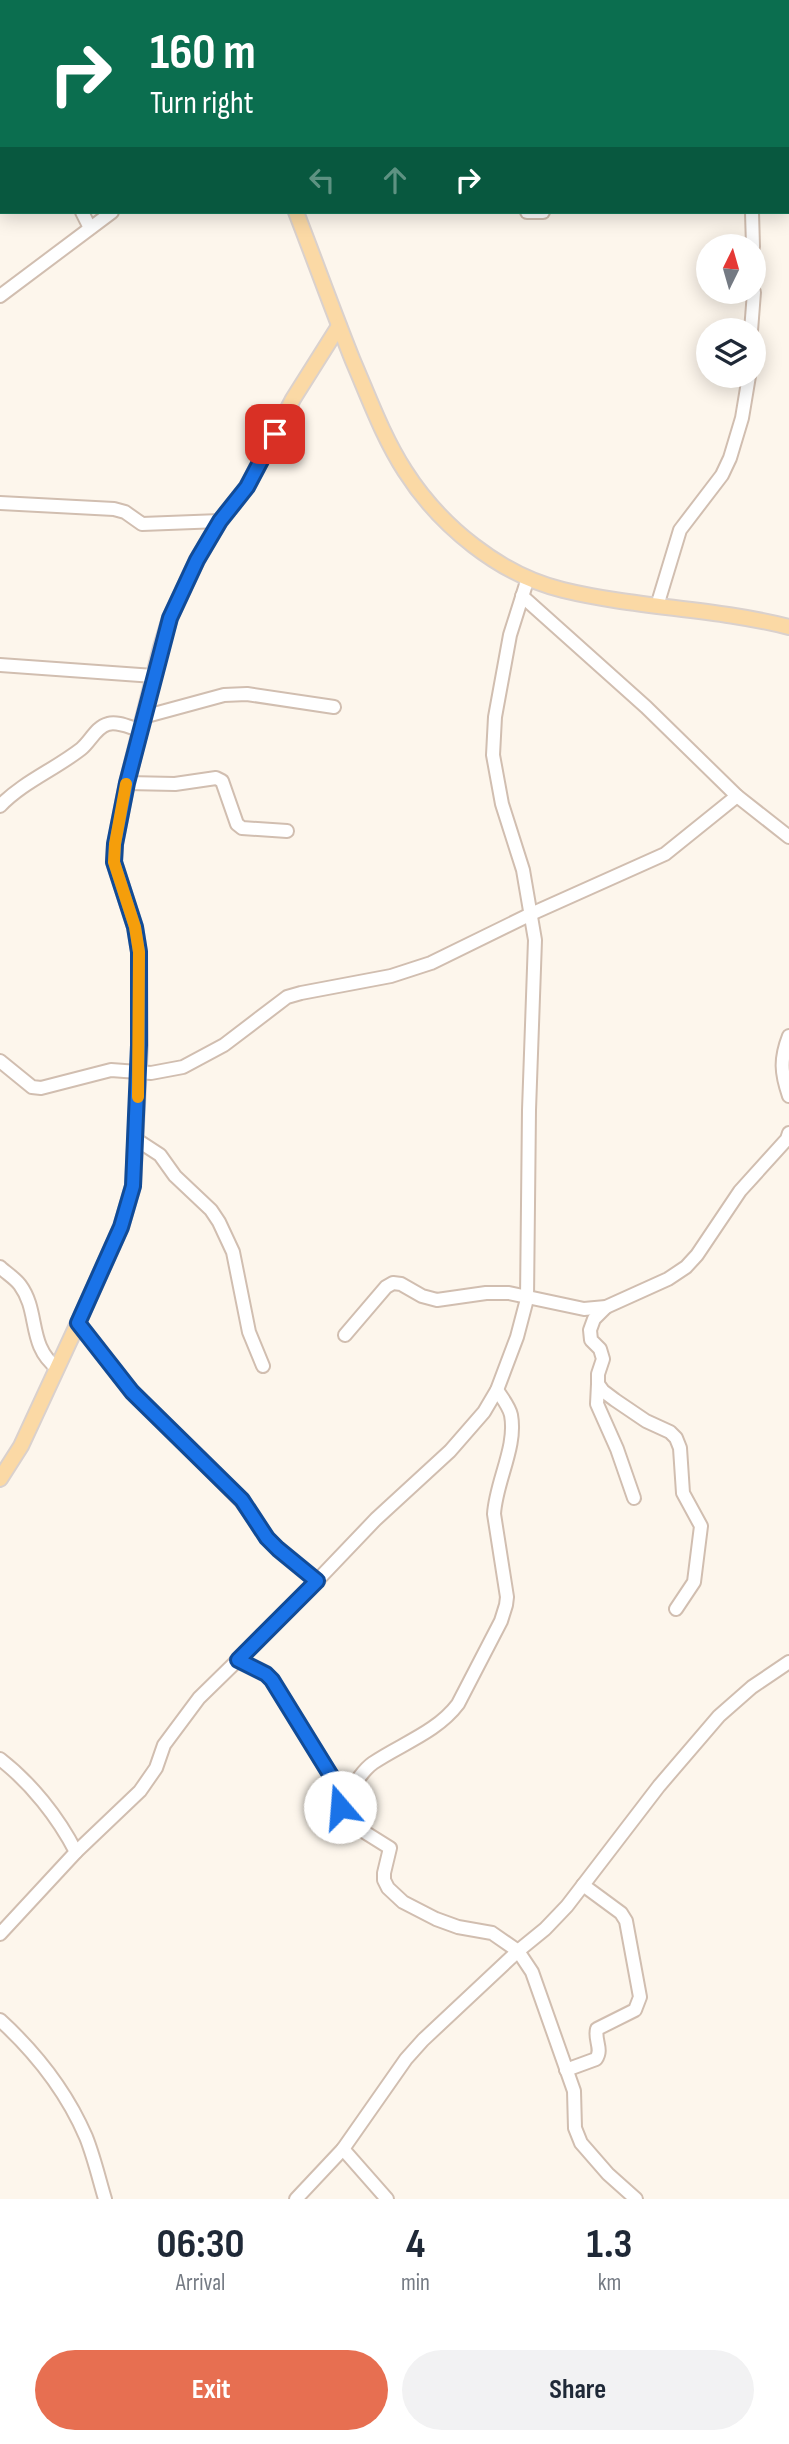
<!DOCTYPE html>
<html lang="en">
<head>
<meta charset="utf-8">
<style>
  :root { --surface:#fff; --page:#f2f2f3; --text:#1f2937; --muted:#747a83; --accent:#e76f51 }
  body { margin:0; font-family:"Sofia Sans Condensed",sans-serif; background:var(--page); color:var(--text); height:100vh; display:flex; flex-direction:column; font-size:26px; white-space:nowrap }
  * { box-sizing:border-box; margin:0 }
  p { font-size:23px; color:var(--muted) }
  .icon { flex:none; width:38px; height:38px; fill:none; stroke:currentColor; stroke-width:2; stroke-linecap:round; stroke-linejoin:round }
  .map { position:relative; height:2199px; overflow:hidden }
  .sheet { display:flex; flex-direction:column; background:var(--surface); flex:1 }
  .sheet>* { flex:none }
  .top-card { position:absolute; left:0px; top:0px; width:789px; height:214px; box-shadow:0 4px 18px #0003; background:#0b6e4f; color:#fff; overflow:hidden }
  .needle { width:46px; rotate:5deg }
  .controls { position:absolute; left:696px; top:234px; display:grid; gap:14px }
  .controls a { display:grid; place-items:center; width:70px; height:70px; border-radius:50%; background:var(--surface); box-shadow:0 4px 18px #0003; font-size:35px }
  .pin { position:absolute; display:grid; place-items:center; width:60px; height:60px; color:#fff; margin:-30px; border-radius:14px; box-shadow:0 4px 10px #0006 }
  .me { position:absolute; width:77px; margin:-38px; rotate:342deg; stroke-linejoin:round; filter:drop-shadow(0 0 5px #0008) }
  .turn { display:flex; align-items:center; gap:24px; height:147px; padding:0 35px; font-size:32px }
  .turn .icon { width:91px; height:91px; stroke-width:2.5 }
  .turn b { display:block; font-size:49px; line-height:60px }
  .lanes { display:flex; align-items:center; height:66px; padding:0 35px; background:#0003; justify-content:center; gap:35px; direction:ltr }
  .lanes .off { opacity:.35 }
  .eta { display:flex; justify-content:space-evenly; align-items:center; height:119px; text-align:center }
  .eta b { font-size:42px; font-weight:700; line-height:49px }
  .button { display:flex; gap:14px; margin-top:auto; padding:14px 35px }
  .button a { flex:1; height:80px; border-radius:42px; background:var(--accent); color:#fff; font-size:28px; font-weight:700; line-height:80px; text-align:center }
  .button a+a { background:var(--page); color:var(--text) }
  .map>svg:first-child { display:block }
</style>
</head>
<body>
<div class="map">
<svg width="789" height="2199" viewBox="0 0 789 2199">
  <rect width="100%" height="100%" fill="#fdf6ec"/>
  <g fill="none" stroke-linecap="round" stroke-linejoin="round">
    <defs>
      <g id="minor">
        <polyline points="688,0 689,2"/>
        <polyline points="470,2 472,0"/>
        <polyline points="788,111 789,111"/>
        <polyline points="0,175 2,174"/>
        <polyline points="82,212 90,228"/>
        <polyline points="527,212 543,212"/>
        <polyline points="752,212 753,247"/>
        <polyline points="0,296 112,212"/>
        <polyline points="751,331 754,292"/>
        <polyline points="0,503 114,509 125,512 142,524 220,521"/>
        <polyline points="522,596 646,707 737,796 789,837"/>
        <polyline points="657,606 680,530 722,475 730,458 742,418 749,376"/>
        <polyline points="0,665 154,676"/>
        <polyline points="143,717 224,695 247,694 334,707"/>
        <polyline points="127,783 175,784 216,778 222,781 237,824 242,828 287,831"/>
        <path d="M0,806C23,782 54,770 81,749C90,742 96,727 108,724C118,721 131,728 140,730"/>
        <path d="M789,1036C780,1059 781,1073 789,1096"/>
        <polyline points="0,1061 32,1087 41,1088 111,1070 151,1073 183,1067 224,1045 287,997 301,993 391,976 431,963 531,914 665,854 737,796"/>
        <polyline points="137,1140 160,1155 175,1176 211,1210 219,1222 233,1252 249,1332 263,1366"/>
        <path d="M0,1267C6,1273 15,1278 20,1285C40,1312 27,1345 57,1368"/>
        <polyline points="606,1307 594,1319 590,1330 591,1340 600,1349 603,1359 598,1374 598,1384 603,1391 615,1400 646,1421 670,1432 676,1438 680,1448 683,1493 701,1526 694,1582 676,1609"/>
        <polyline points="78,1323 132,1392 241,1501 267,1537 278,1549 317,1581"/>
        <polyline points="345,1335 386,1287 393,1283 401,1284 422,1296 437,1300 486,1293 509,1293 584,1309 606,1307 668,1279 686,1267 697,1255 740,1191 787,1139 789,1133"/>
        <polyline points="598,1384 597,1404 617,1449 634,1498"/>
        <path d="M497,1390C502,1398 509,1406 511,1415C517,1447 496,1481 494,1514L507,1597L506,1605L501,1621L458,1704C437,1732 401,1744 373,1763C359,1773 350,1793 340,1807L342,1818L390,1848L384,1873V1880L388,1888L403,1902L436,1919L458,1927L492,1933L518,1951L532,1972L574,2091L575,2128L581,2143L608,2174L636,2199"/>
        <polyline points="238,1660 266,1674 272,1680 333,1779 339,1791 340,1807"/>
        <path d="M0,1759C31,1783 58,1817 76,1852"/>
        <polyline points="0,1934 76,1852 140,1791 156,1768 164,1745 199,1698 290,1609 376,1519 450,1451 484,1412 497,1390 517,1337 527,1299 529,1110 535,940 523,870 502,804 493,755 495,717 510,635 528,578"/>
        <path d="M0,2020C35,2052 67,2093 86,2137C94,2157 99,2179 105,2199"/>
        <path d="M566,2070L596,2059C603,2049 594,2040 597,2029L635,2010L640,1997L626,1921L621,1913L583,1885"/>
        <polyline points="343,2149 387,2199"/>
        <polyline points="296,2199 343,2149 406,2059 423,2040 518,1951 545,1929 567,1906 659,1786 719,1716 752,1687 789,1662"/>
      </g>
      <g id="major">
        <polyline points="207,0 208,2"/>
        <path d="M296,212C315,261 333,311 353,361C369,398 383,437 405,471C440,526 500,575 563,590C637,608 715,608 789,627"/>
        <polyline points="0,1479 21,1446 78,1323 121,1227 133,1186 140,1045 139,952 135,927 114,862 115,844 127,783 161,647 170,618 197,560 220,521 247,487 293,399 339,326"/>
      </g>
    </defs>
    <!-- minor casing -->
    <use href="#minor" stroke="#d1beb0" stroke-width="16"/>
    <!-- major casing -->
    <use href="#major" stroke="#dad1cd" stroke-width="18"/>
    <!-- minor -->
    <use href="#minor" stroke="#fff" stroke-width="12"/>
    <!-- major -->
    <use href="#major" stroke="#fbd9a5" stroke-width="14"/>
  </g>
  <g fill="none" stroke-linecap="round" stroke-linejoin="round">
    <defs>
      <polyline id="route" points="275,434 247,487 220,521 197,560 170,618 127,783 115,844 114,862 135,927 139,952 139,1045 133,1186 121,1227 78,1323 132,1392 242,1500 267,1538 278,1549 317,1581 238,1660 266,1674 272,1680 333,1779 339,1791 340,1807"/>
    </defs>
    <!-- route casing -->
    <use href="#route" stroke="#114b97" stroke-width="18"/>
    <!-- route -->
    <use href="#route" stroke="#1a73e8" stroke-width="12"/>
    <!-- slow -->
    <polyline stroke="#f59e0b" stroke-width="12" points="126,784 115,844 114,862 135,927 139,952 138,1097"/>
  </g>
</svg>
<div class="controls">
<a><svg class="needle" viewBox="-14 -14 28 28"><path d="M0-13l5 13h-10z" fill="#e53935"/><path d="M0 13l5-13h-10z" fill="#747a83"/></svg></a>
<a><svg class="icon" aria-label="layers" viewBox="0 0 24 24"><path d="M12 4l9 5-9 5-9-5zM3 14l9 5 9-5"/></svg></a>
</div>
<div class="pin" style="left:275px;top:434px;background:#d93025"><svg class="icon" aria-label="arrive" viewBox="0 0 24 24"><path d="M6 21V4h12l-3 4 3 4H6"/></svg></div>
<svg class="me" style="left:340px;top:1807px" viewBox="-20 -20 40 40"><circle r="19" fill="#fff"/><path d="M0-13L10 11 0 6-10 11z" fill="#1a73e8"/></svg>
<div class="top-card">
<div class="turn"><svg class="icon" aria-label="right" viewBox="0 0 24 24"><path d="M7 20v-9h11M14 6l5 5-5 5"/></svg><div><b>160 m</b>Turn right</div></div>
<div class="lanes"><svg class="icon off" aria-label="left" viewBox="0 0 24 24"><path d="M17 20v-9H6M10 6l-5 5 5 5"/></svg><svg class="icon off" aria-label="ahead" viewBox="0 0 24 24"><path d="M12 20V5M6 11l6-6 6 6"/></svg><svg class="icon" aria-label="right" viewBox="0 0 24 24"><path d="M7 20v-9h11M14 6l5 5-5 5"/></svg></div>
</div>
</div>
<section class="sheet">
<div class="eta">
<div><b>06:30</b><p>Arrival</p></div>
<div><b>4</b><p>min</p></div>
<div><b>1.3</b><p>km</p></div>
</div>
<div class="button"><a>Exit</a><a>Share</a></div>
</section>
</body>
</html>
